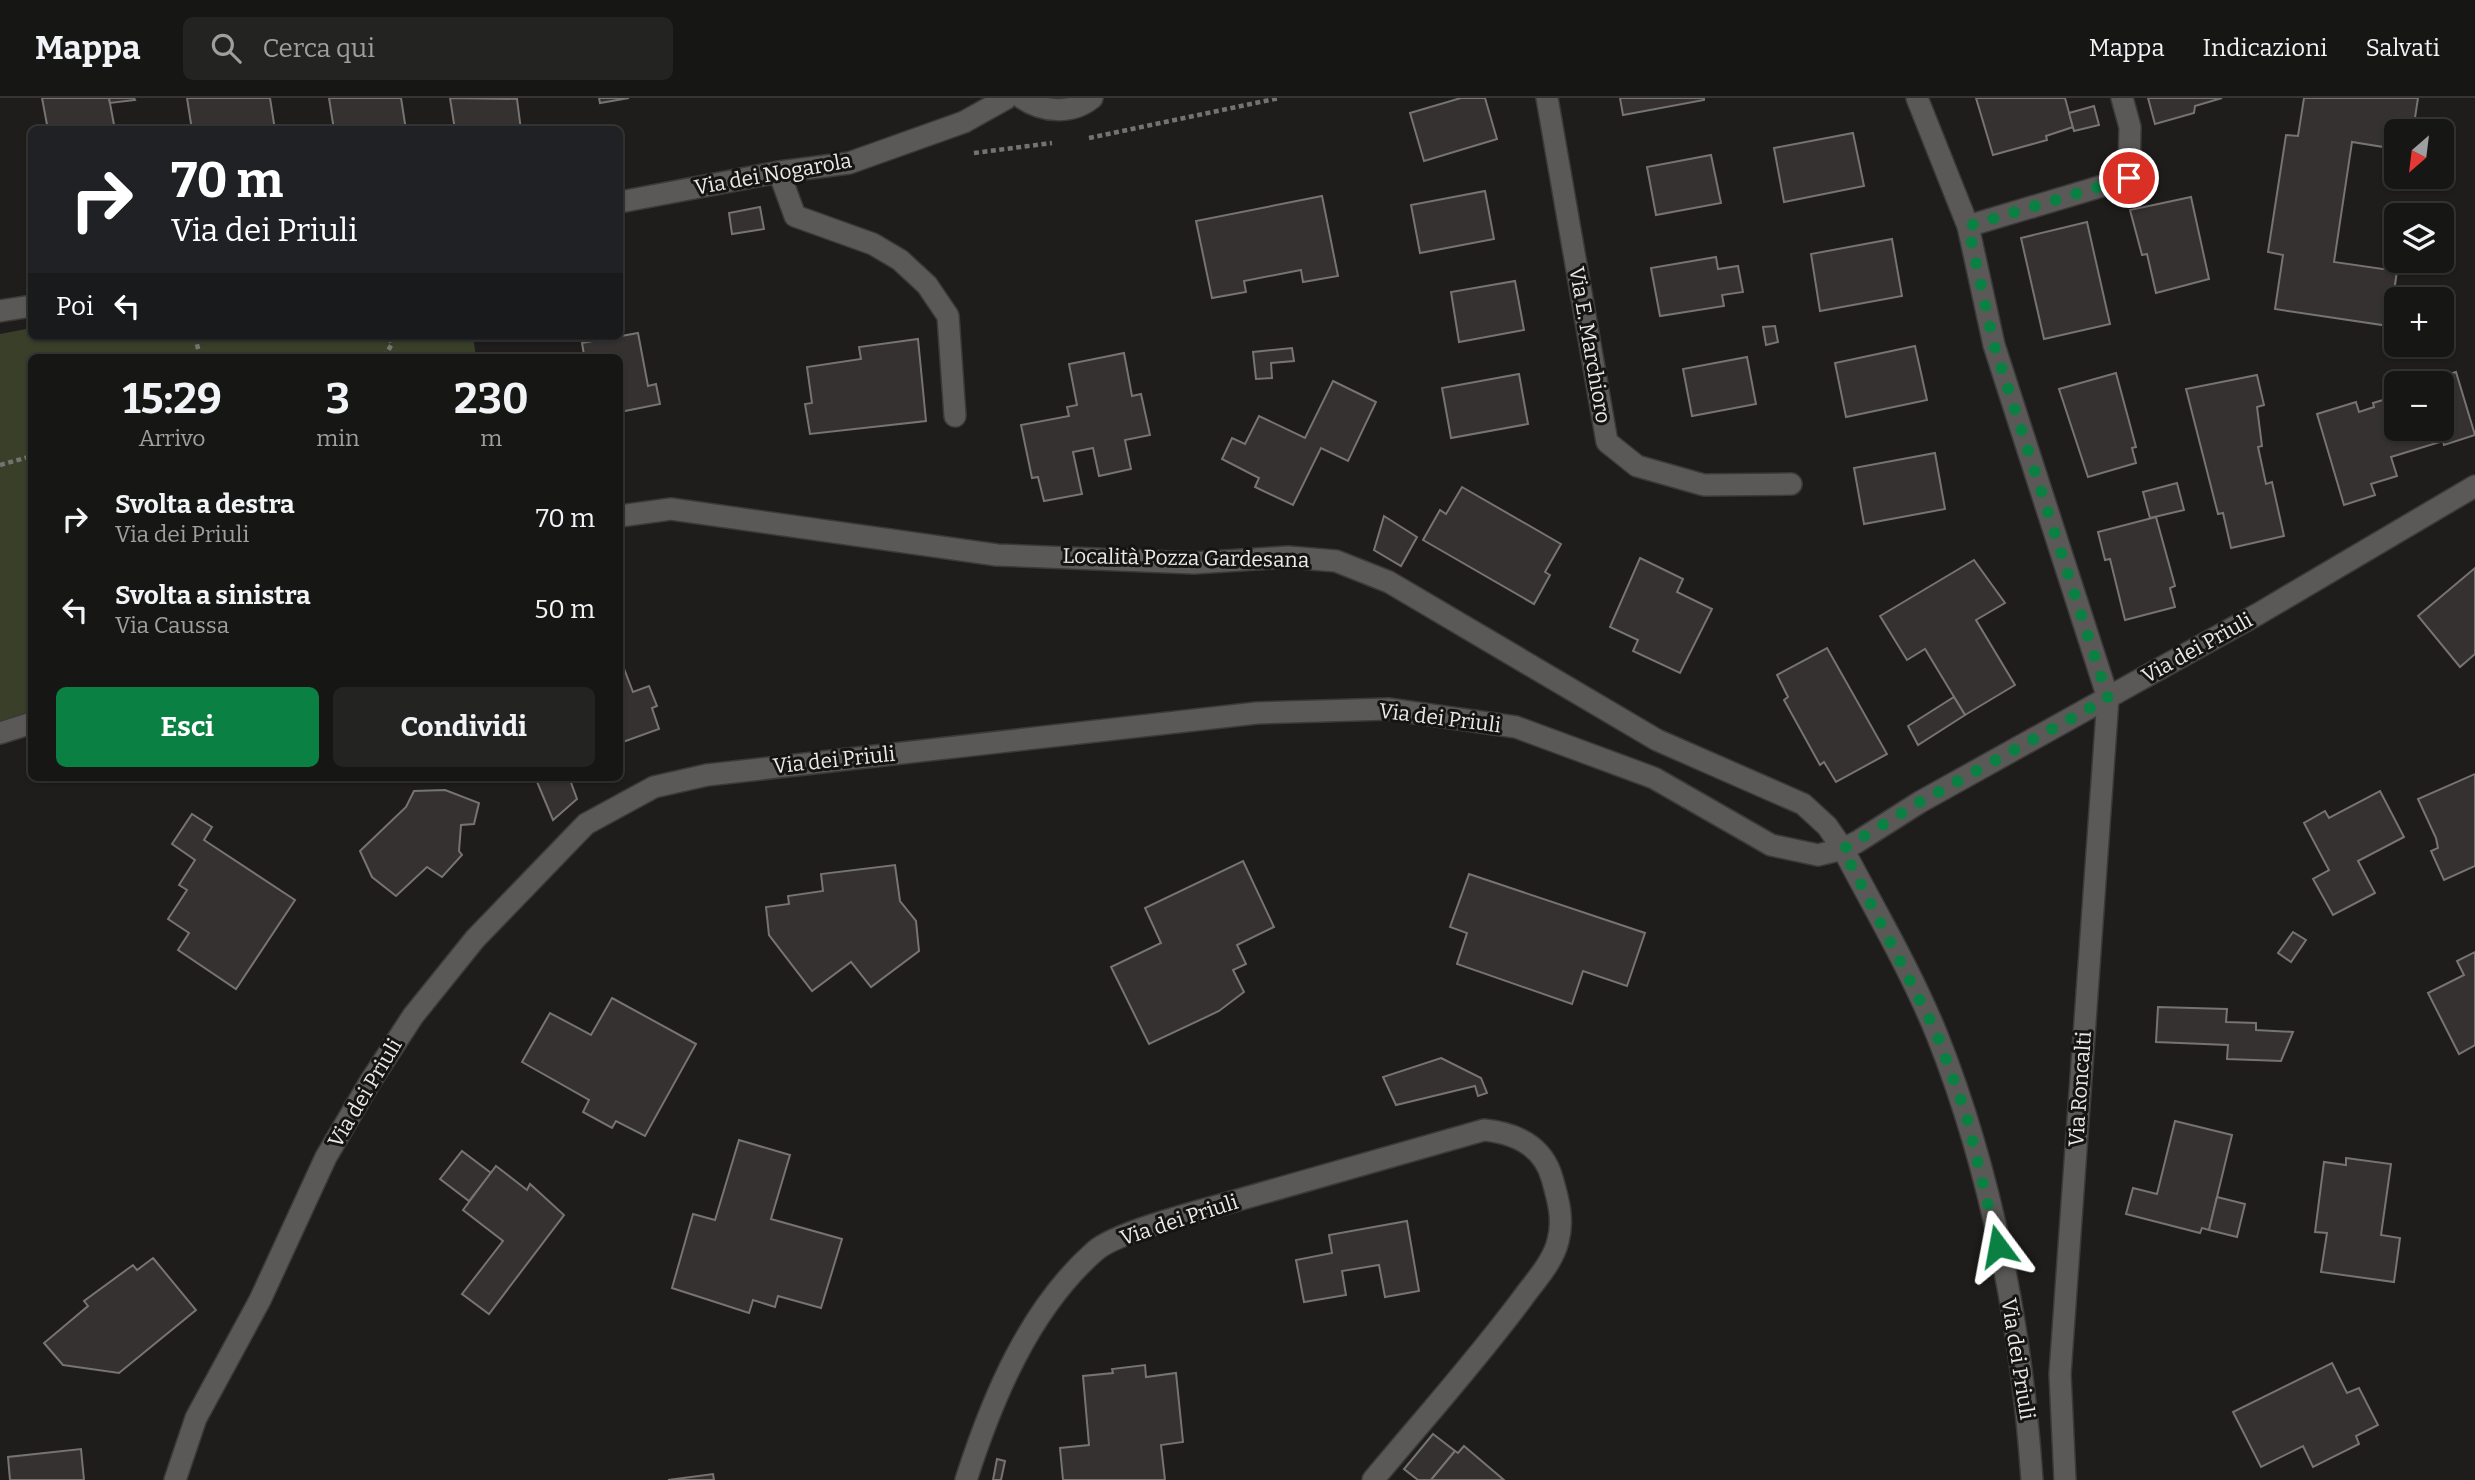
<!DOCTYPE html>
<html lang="it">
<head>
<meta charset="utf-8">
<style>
  :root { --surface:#161614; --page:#232322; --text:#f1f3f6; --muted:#9e9fa0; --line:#353534; --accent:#0b8043 }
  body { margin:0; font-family:Bitter,serif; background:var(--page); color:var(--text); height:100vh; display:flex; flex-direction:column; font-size:26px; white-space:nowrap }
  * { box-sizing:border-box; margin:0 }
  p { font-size:23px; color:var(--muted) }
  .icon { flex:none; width:38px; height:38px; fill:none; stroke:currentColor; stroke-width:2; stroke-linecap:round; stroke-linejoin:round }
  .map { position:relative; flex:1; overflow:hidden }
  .sheet { position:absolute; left:28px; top:256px; width:595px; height:427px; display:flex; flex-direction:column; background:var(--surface); border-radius:10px; box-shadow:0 2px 5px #0004,0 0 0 2px var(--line) }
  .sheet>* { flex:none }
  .banner { position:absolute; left:28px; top:28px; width:595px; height:214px; border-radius:10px; box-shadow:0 2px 5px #0004,0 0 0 2px var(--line); background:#202124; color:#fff; overflow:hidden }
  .needle { width:46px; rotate:208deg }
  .tools { position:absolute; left:2384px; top:21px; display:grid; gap:14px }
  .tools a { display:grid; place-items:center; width:70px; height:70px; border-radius:10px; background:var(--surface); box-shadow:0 2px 5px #0004,0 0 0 2px var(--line); font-size:35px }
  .pin { position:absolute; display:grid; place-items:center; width:60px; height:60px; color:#fff; margin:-30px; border:4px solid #fff; border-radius:50%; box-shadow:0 2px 7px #0007 }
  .me { position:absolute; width:77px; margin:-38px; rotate:347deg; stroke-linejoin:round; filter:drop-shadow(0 0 5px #0008) }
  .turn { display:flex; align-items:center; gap:24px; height:147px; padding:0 28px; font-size:32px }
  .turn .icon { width:91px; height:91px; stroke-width:2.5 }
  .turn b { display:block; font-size:49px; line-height:60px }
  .then { display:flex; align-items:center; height:66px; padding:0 28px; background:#0003; gap:14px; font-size:26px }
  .eta { display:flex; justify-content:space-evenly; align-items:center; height:119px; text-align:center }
  .eta b { font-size:42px; font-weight:700; line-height:49px }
  .primary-button { display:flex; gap:14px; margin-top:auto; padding:14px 28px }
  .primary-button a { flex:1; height:80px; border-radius:10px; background:var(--accent); color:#fff; font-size:28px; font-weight:700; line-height:80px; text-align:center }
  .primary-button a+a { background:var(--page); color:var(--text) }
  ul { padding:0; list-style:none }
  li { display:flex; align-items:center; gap:21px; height:91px; padding:0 28px }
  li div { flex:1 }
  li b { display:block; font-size:26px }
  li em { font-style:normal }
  header { display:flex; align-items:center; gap:42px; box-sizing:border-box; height:98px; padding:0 35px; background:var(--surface); border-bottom:2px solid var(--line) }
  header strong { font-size:33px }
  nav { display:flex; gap:38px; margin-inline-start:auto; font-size:24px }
  .search { width:490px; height:63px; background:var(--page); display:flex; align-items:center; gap:18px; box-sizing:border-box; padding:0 24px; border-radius:10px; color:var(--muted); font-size:26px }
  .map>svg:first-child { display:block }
</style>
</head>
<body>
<header>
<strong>Mappa</strong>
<div class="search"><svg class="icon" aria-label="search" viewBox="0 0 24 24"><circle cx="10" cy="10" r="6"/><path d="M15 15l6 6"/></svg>Cerca qui</div>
<nav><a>Mappa</a><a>Indicazioni</a><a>Salvati</a></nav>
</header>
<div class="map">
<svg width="2475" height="1382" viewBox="0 0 2475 1382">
  <rect width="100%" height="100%" fill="#1e1d1b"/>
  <!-- green -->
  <polygon fill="#3a3f29" points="31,230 32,238 473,238 476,259 32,259 31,620 0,630 0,236"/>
  <!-- building -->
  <g fill="#343130" stroke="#767371" stroke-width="2">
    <polygon points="42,0 109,0 115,32 48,32"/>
    <polygon points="109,0 134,0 135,2 110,5"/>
    <polygon points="187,0 270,0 275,32 192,32"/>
    <polygon points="329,0 401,0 406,32 334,32"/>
    <polygon points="450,0 517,1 521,32 455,32"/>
    <polygon points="599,0 629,0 600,5"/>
    <polygon points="1461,0 1485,0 1497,41 1424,63 1410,15"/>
    <polygon points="1620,0 1704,0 1704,2 1623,17"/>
    <polygon points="1976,0 2065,0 2073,29 2046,38 2047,42 1993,57"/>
    <polygon points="2148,0 2222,0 2195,8 2194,15 2155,26"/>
    <polygon points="2304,0 2418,0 2413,33 2396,33 2396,51 2352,44 2334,164 2397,173 2389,228 2275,211 2283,157 2268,154 2286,37 2298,38"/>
    <polygon points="2094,8 2099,27 2074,33 2069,15"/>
    <polygon points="1853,35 1864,88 1784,104 1774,50"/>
    <polygon points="1711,57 1721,105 1656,117 1647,69"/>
    <polygon points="1485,93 1494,141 1420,155 1411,107"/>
    <polygon points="1322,98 1338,178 1303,184 1301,172 1244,183 1246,194 1212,200 1196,123"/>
    <polygon points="2191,99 2209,181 2156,195 2147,156 2142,157 2130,112"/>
    <polygon points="760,109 764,131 732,136 729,115"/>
    <polygon points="2087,124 2110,226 2044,241 2021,140"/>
    <polygon points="1892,141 1902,198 1820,213 1811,156"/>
    <polygon points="1716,159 1718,171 1738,168 1743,194 1722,197 1724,208 1660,218 1651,170"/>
    <polygon points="1515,183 1524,232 1459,244 1451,194"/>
    <polygon points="1775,228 1778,244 1766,247 1763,229"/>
    <polygon points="638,235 648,288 656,286 660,306 620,314 620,259 571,259 584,257 582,245"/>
    <polygon points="918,241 926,323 810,336 805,306 812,305 807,269 861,261 859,249"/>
    <polygon points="1915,248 1927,302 1846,319 1835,265"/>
    <polygon points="1292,250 1294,263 1271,265 1272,280 1256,281 1253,254"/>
    <polygon points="1124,255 1132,298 1141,296 1150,337 1125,342 1131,371 1099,378 1093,350 1073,354 1082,396 1044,403 1038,379 1032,380 1021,327 1069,318 1067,309 1077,307 1069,266"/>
    <polygon points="1747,259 1756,306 1692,318 1683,271"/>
    <polygon points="2456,274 2475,337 2444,347 2443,343 2391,359 2397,378 2371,386 2375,397 2344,407 2317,316 2356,304 2359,314 2374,309 2373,305 2396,298 2396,331 2441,331 2441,285 2428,285 2427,282"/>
    <polygon points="2116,275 2136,349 2132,350 2136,365 2088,379 2059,291"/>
    <polygon points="1519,276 1528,326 1451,340 1442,290"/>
    <polygon points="2257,277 2264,307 2257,309 2262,348 2258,349 2266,386 2272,384 2284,438 2231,450 2223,415 2218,416 2186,291"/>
    <polygon points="1333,283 1376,304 1348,363 1321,350 1293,407 1255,389 1259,380 1222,361 1232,340 1245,346 1259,318 1305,340"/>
    <polygon points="1935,355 1945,411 1864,426 1854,370"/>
    <polygon points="2177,385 2184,412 2150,420 2143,394"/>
    <polygon points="1462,389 1561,446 1545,474 1550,477 1534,506 1423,442 1440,412 1446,416"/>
    <polygon points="1384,418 1417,439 1401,468 1374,452"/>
    <polygon points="2156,419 2175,488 2170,490 2175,509 2125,522 2110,461 2105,462 2098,434"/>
    <polygon points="1640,460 1683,481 1677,494 1712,511 1680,575 1633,553 1638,542 1610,529"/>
    <polygon points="1974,462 2005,505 1976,522 2015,587 1965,617 1925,551 1907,562 1880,518"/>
    <polygon points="2475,470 2475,556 2460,569 2418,518"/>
    <polygon points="1827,550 1887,656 1836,684 1824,664 1820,667 1784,602 1788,599 1777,577"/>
    <polygon points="623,568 633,594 649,588 657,608 652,610 659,631 620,645 620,570"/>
    <polygon points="1954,599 1965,617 1918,647 1908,628"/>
    <polygon points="2475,676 2475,768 2444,782 2431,753 2438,750 2436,740 2418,701"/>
    <polygon points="535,679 569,679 577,701 553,722"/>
    <polygon points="445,692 479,705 474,726 461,727 459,753 462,757 442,779 427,769 396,798 372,779 360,753 406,709 414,693"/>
    <polygon points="2380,693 2404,739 2358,763 2375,795 2333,817 2313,781 2329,772 2304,725 2325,713 2329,720"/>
    <polygon points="192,716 212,729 204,742 295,802 236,891 178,852 189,835 168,821 187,792 179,787 195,762 172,746"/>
    <polygon points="1243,763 1274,829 1237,847 1246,866 1233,872 1244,894 1219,913 1149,946 1111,869 1161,845 1145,810"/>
    <polygon points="895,767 900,803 916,823 919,853 871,889 851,864 812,893 769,837 766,809 789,806 788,798 823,793 821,776"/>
    <polygon points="1469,776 1645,835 1627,888 1583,873 1572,906 1457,866 1467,835 1450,829"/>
    <polygon points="2293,834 2306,842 2291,864 2278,855"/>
    <polygon points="2475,854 2475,947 2459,956 2428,895 2464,877 2457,863"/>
    <polygon points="612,900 696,946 645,1038 616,1023 612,1030 583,1014 589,1002 522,964 550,915 591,937"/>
    <polygon points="2158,909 2227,911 2226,924 2256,925 2256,932 2293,934 2281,963 2227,961 2228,947 2156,944"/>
    <polygon points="1441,960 1481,980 1487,995 1478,998 1475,988 1396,1007 1383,979"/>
    <polygon points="2175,1023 2232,1037 2209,1132 2202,1130 2200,1135 2126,1116 2133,1090 2157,1096"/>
    <polygon points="739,1042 790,1057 771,1121 842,1141 821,1210 778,1198 775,1209 753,1202 749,1215 672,1190 693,1116 715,1122"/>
    <polygon points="462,1053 491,1075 469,1103 440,1081"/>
    <polygon points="2346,1060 2391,1066 2381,1137 2400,1140 2394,1184 2321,1174 2327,1135 2315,1134 2324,1064 2346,1067"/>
    <polygon points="496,1068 527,1092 530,1086 564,1117 489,1216 462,1196 503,1143 463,1112"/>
    <polygon points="2217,1099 2245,1106 2237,1139 2209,1132"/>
    <polygon points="1407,1123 1419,1193 1385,1199 1379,1167 1342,1173 1346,1197 1304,1204 1296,1162 1332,1155 1329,1137"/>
    <polygon points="153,1160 196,1212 119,1275 63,1267 44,1245 88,1208 84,1203 133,1167 137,1172"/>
    <polygon points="2332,1265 2347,1295 2359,1290 2378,1327 2356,1338 2359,1346 2313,1369 2303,1348 2261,1369 2233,1314"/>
    <polygon points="1145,1267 1146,1279 1176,1275 1183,1344 1161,1347 1165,1382 1063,1382 1060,1350 1089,1347 1083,1278 1113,1275 1112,1271"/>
    <polygon points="1433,1336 1455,1353 1431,1382 1418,1382 1404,1371"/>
    <polygon points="1464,1348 1504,1382 1431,1382 1455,1353 1458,1355"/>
    <polygon points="81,1351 84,1382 10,1382 8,1359"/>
    <polygon points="997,1361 1005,1363 1001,1382 993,1382"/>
    <polygon points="713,1376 714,1382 668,1382"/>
  </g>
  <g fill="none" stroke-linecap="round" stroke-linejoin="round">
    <defs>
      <g id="minor">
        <path d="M1022,0C1042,14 1071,17 1092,0"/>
        <polyline points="1547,0 1607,344 1637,368 1704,387 1791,386"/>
        <polyline points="1917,0 1968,128 1994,247 2108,600 2060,1276 2065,1382"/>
        <polyline points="779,74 795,118 873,146 900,162 927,187 948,218 955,318"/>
        <polyline points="620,104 779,74 849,65 964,24 1007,0"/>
        <polyline points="1968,128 2129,80 2130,29 2122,0"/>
        <polyline points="0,213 32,208"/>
        <path d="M620,418L671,411L997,457L1194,465L1288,459L1336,463L1389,484L1657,642L1803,706L1827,728L1843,751C1875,812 1911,873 1937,937C1992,1075 2022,1233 2032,1382"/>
        <polyline points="0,635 32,625"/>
        <polyline points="175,1382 196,1320 260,1202 326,1059 370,984 413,918 475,841 586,726 654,689 707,677 1257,615 1388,611 1516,629 1654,680 1771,747 1818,757 1843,751 1857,744 1920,704 2258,516 2475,388"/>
        <path d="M966,1382C992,1301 1029,1211 1095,1153C1115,1135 1195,1114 1224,1106C1311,1081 1398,1057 1484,1032C1516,1035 1543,1048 1552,1080C1558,1101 1564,1121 1558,1143C1553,1164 1535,1183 1522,1201C1475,1264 1423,1322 1373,1382"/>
      </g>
    </defs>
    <!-- minor casing -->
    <use href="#minor" stroke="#3a3a38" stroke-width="24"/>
    <!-- path -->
    <g stroke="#747372" stroke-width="4.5" stroke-dasharray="5 3.5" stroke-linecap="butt">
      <polyline points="1089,40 1279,0"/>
      <polyline points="974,55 1052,45"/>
      <polyline points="195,238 200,259"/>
      <polyline points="384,259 392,246 389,238"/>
      <polyline points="0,367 32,358"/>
    </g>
    <!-- minor -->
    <use href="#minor" stroke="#5b5957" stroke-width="21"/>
  </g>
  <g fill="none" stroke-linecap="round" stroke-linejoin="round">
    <!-- route -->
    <polyline stroke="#0b8043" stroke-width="12" stroke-dasharray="0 21.6" points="1998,1148 1966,1016 1936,934 1843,751 1920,704 2108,600 1994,247 1968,128 2129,80"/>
  </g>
  <g text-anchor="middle" stroke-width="6" stroke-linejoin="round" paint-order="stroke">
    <!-- street labels -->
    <g font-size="21" fill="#eae9e8" stroke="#151412">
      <text transform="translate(773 76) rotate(-10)" y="7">Via dei Nogarola</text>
      <text transform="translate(1590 247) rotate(80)" y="7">Via E. Marchioro</text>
      <text transform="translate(1186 460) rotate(1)" y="7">Località Pozza Gardesana</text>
      <text transform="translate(2197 550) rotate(-29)" y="7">Via dei Priuli</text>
      <text transform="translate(1440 620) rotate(7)" y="7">Via dei Priuli</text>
      <text transform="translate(834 662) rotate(-6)" y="7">Via dei Priuli</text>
      <text transform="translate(2080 991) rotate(-86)" y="7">Via Roncalti</text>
      <text transform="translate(365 995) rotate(-59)" y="7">Via dei Priuli</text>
      <text transform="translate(1179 1122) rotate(-18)" y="7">Via dei Priuli</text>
      <text transform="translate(2018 1261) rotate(81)" y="7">Via dei Priuli</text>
    </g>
  </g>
</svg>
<div class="tools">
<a><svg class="needle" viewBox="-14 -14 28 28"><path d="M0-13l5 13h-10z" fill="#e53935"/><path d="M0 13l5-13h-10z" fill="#9e9fa0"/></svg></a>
<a><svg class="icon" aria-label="layers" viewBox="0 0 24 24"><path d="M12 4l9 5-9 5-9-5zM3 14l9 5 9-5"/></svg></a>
<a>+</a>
<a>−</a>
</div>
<div class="pin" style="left:2129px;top:80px;background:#d93025"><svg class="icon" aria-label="arrive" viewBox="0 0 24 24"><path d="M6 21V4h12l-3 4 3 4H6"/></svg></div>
<svg class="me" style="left:1998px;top:1148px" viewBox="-20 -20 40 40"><path d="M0-17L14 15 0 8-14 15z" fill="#0b8043" stroke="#fff" stroke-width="4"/></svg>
<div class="banner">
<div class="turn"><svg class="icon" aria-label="right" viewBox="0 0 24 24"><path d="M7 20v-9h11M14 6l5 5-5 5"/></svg><div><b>70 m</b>Via dei Priuli</div></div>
<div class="then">Poi<svg class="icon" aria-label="left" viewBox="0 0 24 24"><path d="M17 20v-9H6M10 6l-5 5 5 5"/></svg></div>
</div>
<section class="sheet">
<div class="eta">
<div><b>15:29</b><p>Arrivo</p></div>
<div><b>3</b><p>min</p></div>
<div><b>230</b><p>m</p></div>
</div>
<ul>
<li><svg class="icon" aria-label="right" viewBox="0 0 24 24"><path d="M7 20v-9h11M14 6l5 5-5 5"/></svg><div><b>Svolta a destra</b><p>Via dei Priuli</p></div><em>70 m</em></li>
<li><svg class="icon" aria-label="left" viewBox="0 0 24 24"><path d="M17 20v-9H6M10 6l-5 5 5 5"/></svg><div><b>Svolta a sinistra</b><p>Via Caussa</p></div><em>50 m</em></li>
</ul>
<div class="primary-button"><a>Esci</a><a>Condividi</a></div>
</section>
</div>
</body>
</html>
